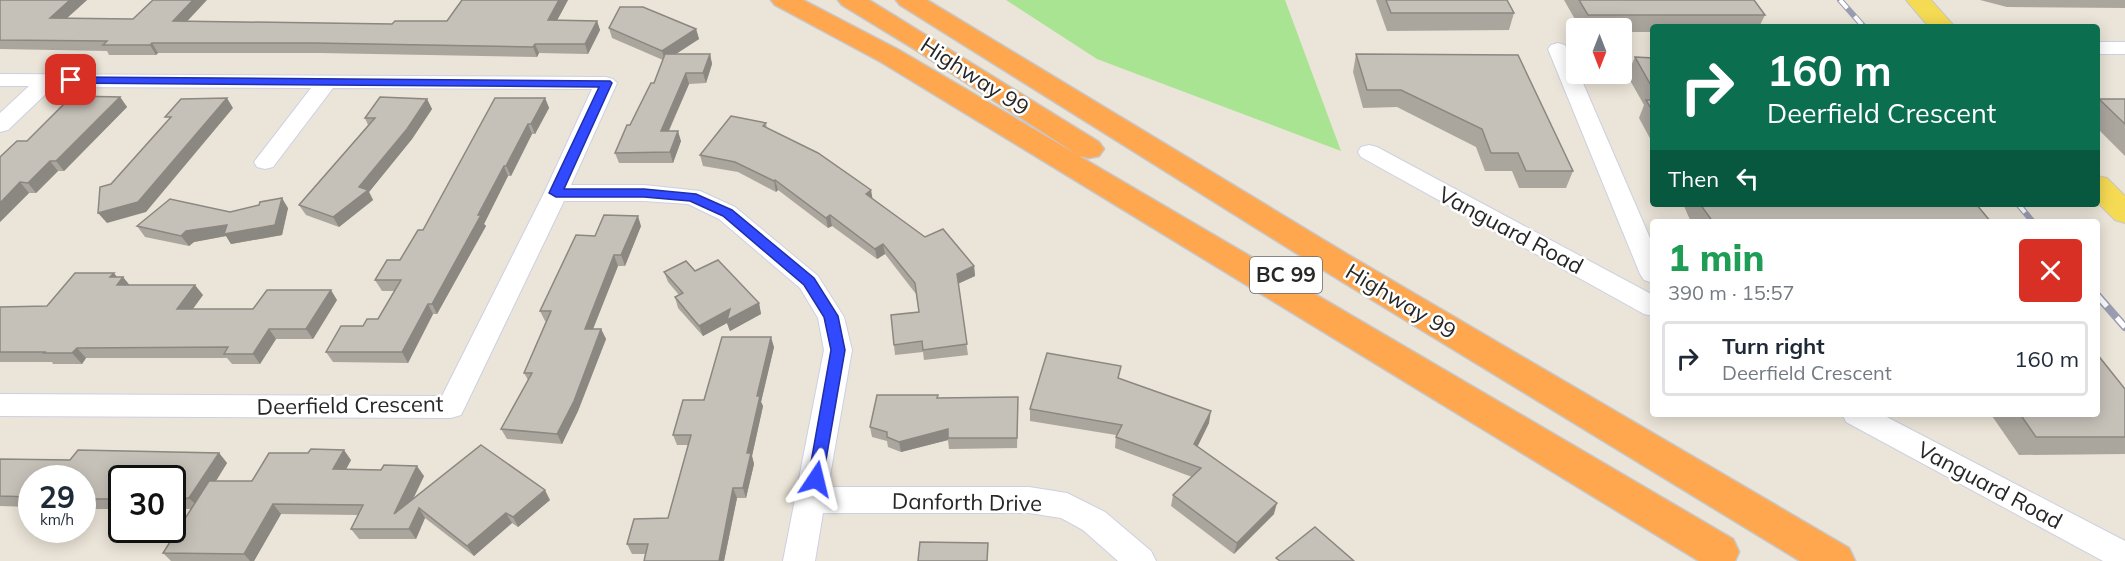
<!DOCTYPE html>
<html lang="en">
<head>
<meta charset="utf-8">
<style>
  :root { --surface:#fff; --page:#f2f2f3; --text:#1f2937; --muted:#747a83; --line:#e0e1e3 }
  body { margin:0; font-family:Mulish,sans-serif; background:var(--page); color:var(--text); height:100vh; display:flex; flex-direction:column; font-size:22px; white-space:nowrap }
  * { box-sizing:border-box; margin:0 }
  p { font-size:20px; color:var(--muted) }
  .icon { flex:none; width:33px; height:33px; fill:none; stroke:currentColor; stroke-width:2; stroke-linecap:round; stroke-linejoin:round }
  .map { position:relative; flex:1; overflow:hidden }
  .panel { position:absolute; left:1650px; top:219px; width:450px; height:198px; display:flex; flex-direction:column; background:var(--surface); border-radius:6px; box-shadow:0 3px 15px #0003 }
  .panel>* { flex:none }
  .top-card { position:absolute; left:1650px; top:24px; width:450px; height:183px; border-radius:6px; box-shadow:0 3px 15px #0003; background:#0b6e4f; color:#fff; overflow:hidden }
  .needle { width:39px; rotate:180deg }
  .tools { position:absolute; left:1566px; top:18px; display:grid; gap:12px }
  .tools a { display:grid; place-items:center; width:66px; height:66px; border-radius:6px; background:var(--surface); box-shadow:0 3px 15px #0003; font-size:30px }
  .speed { position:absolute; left:18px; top:465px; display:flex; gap:12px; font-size:30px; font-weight:700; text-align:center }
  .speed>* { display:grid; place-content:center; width:78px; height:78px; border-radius:50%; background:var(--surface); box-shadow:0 3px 15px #0003; line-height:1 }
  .speed small { font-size:15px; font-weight:400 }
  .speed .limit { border:3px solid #111; border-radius:9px; background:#fff; color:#111 }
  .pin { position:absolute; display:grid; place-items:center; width:51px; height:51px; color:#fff; margin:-26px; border-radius:12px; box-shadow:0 3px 9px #0006 }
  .me { position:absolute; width:66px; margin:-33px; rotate:10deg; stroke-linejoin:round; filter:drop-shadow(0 0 4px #0008) }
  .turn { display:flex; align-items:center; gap:21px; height:126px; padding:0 18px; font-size:27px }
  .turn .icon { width:78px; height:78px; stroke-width:2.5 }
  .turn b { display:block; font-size:42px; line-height:51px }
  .then { display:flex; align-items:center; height:57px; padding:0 18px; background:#0003; gap:12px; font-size:22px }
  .round { display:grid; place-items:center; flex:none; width:63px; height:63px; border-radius:6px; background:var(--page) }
  .headline { display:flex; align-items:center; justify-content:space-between; height:102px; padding:0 18px }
  h1 { font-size:36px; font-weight:800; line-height:45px; color:#1e9e55 }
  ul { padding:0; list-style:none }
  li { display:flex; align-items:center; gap:18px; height:75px; margin:0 12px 9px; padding:0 6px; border:3px solid var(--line); border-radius:6px }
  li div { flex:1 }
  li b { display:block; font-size:22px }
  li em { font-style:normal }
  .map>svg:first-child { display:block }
</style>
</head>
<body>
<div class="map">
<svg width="2125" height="561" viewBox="0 0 2125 561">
  <rect width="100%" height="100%" fill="#ebe4d8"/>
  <!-- green -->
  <polygon fill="#a8e492" points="1006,0 1285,0 1341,151 1097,59"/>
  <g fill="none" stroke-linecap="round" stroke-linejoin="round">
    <defs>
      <g id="minor">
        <rect x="2097" y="42" width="28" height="12"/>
        <polygon points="1558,43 1565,45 1576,68 1576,74 1579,74 1653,245 1653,283 1644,280 1640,274 1548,49 1551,45"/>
        <polygon points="0,74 606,77 613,79 617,83 571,185 644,185 700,191 735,207 818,276 844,317 852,350 828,487 1029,487 1067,493 1105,512 1151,551 1156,561 1118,561 1083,530 1061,518 1029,513 823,513 815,561 783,561 824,350 818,318 800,288 719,219 688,204 644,201 564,201 465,407 461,415 451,418 0,416 0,394 442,396 544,193 592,89 333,88 273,167 265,169 257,167 254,162 311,88 53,87 8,130 0,132 0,113 29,86 0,86"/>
        <polygon points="1369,145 1377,147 1653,295 1653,316 1644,314 1361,157 1358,152 1361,147"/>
        <polygon points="1842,414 1881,414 2125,541 2125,561 2103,561 1846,422"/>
      </g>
      <g id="major">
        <polygon points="1906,0 1931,0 1955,27 1929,27"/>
        <polygon points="2097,176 2107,178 2125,196 2125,223 2115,220 2097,202"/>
      </g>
      <g id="highway">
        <polygon points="771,0 803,0 899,50 1078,155 919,52 842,5 838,0 869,0 1099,142 1104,149 1099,156 1089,158 1079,156 1733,539 1739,552 1735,561 1699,561 881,62 775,5"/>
        <polygon points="896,0 927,0 1352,257 1849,548 1855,561 1800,561 1328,273 900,5"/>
      </g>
    </defs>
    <!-- minor casing -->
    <use href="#minor" stroke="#cdd0e2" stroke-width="2"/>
    <!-- major casing -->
    <use href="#major" stroke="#c7c7c7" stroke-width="2"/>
    <!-- highway casing -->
    <use href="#highway" stroke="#c7c7c7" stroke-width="3"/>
    <!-- minor -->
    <use href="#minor" fill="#fff" fill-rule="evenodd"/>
    <!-- major -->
    <use href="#major" fill="#f5da53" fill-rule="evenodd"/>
    <!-- highway -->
    <use href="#highway" fill="#ffa74f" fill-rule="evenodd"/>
    <defs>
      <g id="rail-far1">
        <polyline points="1840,0 1864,27"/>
        <polyline points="2018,204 2033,222"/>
      </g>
      <polyline id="rail" points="2097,295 2125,327"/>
    </defs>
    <!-- rail-far1 casing -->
    <use href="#rail-far1" stroke="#9b9db3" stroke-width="6"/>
    <!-- rail casing -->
    <use href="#rail" stroke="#9b9db3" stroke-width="8"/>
    <!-- rail-far1 -->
    <use href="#rail-far1" stroke="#fff" stroke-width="4" stroke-dasharray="11" stroke-linecap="butt"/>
    <!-- rail -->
    <use href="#rail" stroke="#fff" stroke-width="5" stroke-dasharray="15" stroke-linecap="butt"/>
  </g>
  <!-- wall -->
  <g fill="#aaa69e">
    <polygon points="0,0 87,0 67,18 188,21 392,24 447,21 568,0 557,20 597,21 600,30 588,54 539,53 537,57 320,53 158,53 156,55 109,55 107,51 0,49"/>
    <polygon points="1376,0 1507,0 1514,13 1509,30 1387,31"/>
    <polygon points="1564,0 1754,0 1765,15 1759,27 1653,27 1653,32 1622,32 1622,28 1580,28"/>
    <polygon points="1980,0 2125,0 2125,8 2007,7"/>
    <polygon points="609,28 696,29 699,39 676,54 710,54 712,64 706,83 689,84 669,131 681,141 673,163 619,163 615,153 654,83 663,60 612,38"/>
    <polygon points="1356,54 1573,171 1566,188 1519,188 1512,171 1485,171 1476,147 1397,107 1363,108 1353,72"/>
    <polygon points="1635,57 1653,58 1653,144 1639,118 1644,105 1627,75"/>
    <polygon points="120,97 127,107 64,171 58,171 36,193 29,193 0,222 27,141"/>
    <polygon points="545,98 549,108 535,134 532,134 511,176 508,176 484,224 486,226 437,314 433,314 408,363 333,362 326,352 363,326 378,319 395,291 382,291 375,280 400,260 423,230"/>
    <polygon points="427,99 432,109 412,139 369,192 373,200 339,227 306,215 299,205 368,125 365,118"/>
    <polygon points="2099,99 2125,99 2125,156 2097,128 2097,103"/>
    <polygon points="766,123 767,128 872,198 925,237 974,266 975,276 958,284 968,355 924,360 923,352 895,355 894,345 919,312 916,294 885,254 877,259 832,226 828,228 778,190 776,192 738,172 703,166 700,155"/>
    <polygon points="1683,204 1976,204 1991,222 1691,222"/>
    <polygon points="288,208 282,235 231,244 226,236 194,242 189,246 145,237 137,226 230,212"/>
    <polygon points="641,226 625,266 618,266 593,329 601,329 606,339 578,411 562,444 507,439 501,429 528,380 524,373 546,321 545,321 540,311 595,236"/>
    <polygon points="695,271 759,303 761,314 730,331 727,323 703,336 678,308 675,297 679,295 668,282 664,272"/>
    <polygon points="117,277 123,277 129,285 203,295 192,309 253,309 337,300 313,339 276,339 260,364 232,364 227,358 86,358 82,364 53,364 52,362 0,362 0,307 47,306"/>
    <polygon points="774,347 761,402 763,406 752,456 754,464 746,498 737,498 724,561 644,561 645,554 632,554 627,544 668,518 688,445 677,445 673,435 704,400"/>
    <polygon points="1120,379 1209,423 1197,446 1274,514 1234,554 1171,506 1173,495 1192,477 1115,448 1116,435 1030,421 1030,409"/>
    <polygon points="2125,389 2125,454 2019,455 1992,416 1948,416 1947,414 2097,414"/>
    <polygon points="938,398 1018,407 1017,448 949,449 948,440 901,452 888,447 887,441 872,437 870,427"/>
    <polygon points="219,453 227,463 216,481 252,481 351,460 346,469 424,476 413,499 550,500 518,527 512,523 474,556 425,518 416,539 359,539 351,529 358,515 281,514 254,561 171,561 163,553 191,509 172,509 172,478 122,478 122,509 82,509 82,478 32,478 32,507 0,506 0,459 70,460"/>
  </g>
  <!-- shaded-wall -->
  <g fill="#8b8781">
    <polygon points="70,0 87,0 57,27 50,18"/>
    <polygon points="193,0 207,0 179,30 173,21"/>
    <polygon points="559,0 568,0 552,30 548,20"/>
    <polygon points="597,21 600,30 588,54 585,44"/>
    <polygon points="696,29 699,39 665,61 662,51"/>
    <polygon points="152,43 158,53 156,55 150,45"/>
    <polygon points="535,44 539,53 537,57 533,47"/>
    <polygon points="710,54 712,64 706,83 703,73"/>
    <polygon points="686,73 689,84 664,141 661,131"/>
    <polygon points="120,97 127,107 64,171 56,161"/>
    <polygon points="227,98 233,108 146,212 107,223 98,213"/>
    <polygon points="545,98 549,108 535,134 531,124"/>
    <polygon points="427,99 432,109 412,139 369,192 373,200 339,227 333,217 359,187"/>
    <polygon points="528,124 532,134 511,176 506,166"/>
    <polygon points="678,131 681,141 673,163 670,152"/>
    <polygon points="50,161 58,171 36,193 28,183"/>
    <polygon points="504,166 508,176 484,224 486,226 437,314 432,304"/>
    <polygon points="775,180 778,190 776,192 774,181"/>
    <polygon points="20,182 29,193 0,222 0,203"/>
    <polygon points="871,190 873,201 866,194"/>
    <polygon points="282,198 288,208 282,235 231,244 226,236 194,242 189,246 181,236 186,231"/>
    <polygon points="830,215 832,226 828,228 826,218"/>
    <polygon points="638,216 641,226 625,266 621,255"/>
    <polygon points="883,244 885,254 877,259 875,249"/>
    <polygon points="614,255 618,266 589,339 585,329"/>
    <polygon points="974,266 975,276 957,284 957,274"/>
    <polygon points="114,273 120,281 123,277 132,288 126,295 110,277"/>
    <polygon points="195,285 203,295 185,320 177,309"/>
    <polygon points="331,290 337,300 313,339 306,329"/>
    <polygon points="759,303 761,314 730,331 727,323 703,336 699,326 730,309"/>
    <polygon points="428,304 433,314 408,363 402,352"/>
    <polygon points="269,329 276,339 260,364 253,354"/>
    <polygon points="601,329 606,339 578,411 562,444 557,434"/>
    <polygon points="771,337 774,347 761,402 763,406 752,456 754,464 746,498 743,488 747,453 757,396"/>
    <polygon points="77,348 86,358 82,364 72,353"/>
    <polygon points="1211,411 1209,423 1193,456 1194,444"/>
    <polygon points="948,429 948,440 901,452 899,442"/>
    <polygon points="344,450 351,460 341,479 333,469"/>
    <polygon points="219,453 227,463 199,508 189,498"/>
    <polygon points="417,466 424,476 401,524 394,514"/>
    <polygon points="733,488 737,498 724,561 719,561"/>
    <polygon points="545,490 550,500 518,527 513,517"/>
    <polygon points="1277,503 1274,514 1234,554 1237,543"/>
    <polygon points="273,504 281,514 254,561 250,561 244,554"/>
    <polygon points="419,508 425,518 416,539 409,529"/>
    <polygon points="506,513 512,523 474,556 467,546"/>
  </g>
  <!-- building -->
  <g fill="#c6c1b8" stroke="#8b8781" stroke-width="1.5">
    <polygon points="0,0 70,0 50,18 133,19 153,0 193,0 173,21 392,24 395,21 447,21 462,0 559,0 548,20 597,21 585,44 535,44 533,47 315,43 152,43 150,45 103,45 107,41 0,40"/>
    <polygon points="1386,0 1507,0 1514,13 1391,13"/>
    <polygon points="1579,0 1754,0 1765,15 1588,15"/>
    <polygon points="620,7 643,7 696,29 662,51 609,28"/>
    <polygon points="665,54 710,54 703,73 686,73 661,131 678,131 670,152 615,153 627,125 630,125 651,83 654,83"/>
    <polygon points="1356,54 1518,55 1573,171 1526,171 1518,153 1491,153 1482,129 1401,90 1367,90"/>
    <polygon points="1635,57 1653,58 1653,89"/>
    <polygon points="72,96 120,97 56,161 50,161 28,183 20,182 0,203 0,157 17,141 27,141"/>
    <polygon points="380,97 427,99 407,129 359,187 368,190 333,217 299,205 375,118 365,118"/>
    <polygon points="227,98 138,202 98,213 100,187 111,184 171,117 165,117 181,99"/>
    <polygon points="495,98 545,98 531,124 528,124 506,166 504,166 478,215 481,215 432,304 428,304 402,352 326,352 341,326 363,326 367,319 378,319 401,280 375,280 387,260 400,260 418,230 423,230"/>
    <polygon points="2099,99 2125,99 2125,124"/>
    <polygon points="1646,100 1653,100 1653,112"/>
    <polygon points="731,116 766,123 763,126 818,153 871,190 866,194 925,237 943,229 974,266 957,274 967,344 923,350 922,341 894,345 891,315 919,312 915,283 883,244 875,249 830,215 826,218 775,180 774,181 735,162 700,155"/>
    <polygon points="282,198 275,225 224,234 227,225 186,231 181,236 137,226 170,199 230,212 259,205 260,202"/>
    <polygon points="1700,204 1976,204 1991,222 1713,222"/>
    <polygon points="604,215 638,216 621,255 614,255 585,329 601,329 574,401 557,434 501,429 532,373 524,373 551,311 540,311 576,235 595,236"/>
    <polygon points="718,260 759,303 727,320 730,309 699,326 675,297 683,293 664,272 686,261 695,271"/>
    <polygon points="75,273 114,273 110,277 123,277 117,285 195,285 177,309 253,309 267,290 331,290 306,329 269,329 253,354 224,354 228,347 77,348 72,353 44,353 45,352 0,352 0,307 47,306"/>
    <polygon points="722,337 771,337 757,396 760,396 747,453 751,453 743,488 733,488 719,561 644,561 648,544 627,544 634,519 668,518 691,435 673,435 683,400 704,400"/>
    <polygon points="1047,353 1121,366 1118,378 1211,411 1194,444 1277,503 1237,543 1173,495 1201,468 1116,437 1122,425 1030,409"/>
    <polygon points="2097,354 2125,389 2125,437 2036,437 2020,414 2097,414"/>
    <polygon points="877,395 938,395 937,398 1018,397 1017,438 948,438 948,429 899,442 887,437 887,432 870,427"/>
    <polygon points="481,445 545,490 513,517 506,513 467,546 419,508 409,529 351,529 363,505 273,504 244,554 163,553 209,481 252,481 269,453 308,453 311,449 344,450 333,469 381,470 384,465 417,466 394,514"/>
    <polygon points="78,450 219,453 189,498 172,499 172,478 122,478 122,499 82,499 82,478 32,478 32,497 0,496 0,459 70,460"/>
    <polygon points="1315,527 1354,561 1280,561 1276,558"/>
    <polygon points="920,542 988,543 987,561 918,561"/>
  </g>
  <!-- route -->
  <polygon fill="#3149ff" stroke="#202fa6" stroke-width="1.5" points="71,77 610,81 612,83 564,189 644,189 696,194 732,210 814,278 838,316 845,350 822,483 816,485 811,483 808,479 831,350 824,317 804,285 723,216 690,201 644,197 556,197 549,193 599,87 67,83 67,78"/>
  <g text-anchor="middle" stroke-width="5" stroke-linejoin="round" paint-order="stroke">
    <!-- shield labels -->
    <rect fill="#fff" stroke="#686868" stroke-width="1.5" x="1250" y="257" width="72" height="36" rx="4.5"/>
    <g font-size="21" font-weight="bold" fill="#272727">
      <text x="1286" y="282">BC 99</text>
    </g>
    <!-- street labels -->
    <g font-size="22" fill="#272727" stroke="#fff">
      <text transform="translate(975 76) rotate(33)" y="8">Highway 99</text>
      <text transform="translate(1511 230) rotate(28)" y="8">Vanguard Road</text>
      <text transform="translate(1401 301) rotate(31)" y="8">Highway 99</text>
      <text transform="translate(350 405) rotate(-1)" y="8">Deerfield Crescent</text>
      <text transform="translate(1990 485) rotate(28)" y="8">Vanguard Road</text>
      <text transform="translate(967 502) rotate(1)" y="8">Danforth Drive</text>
    </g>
  </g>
</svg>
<div class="tools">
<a><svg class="needle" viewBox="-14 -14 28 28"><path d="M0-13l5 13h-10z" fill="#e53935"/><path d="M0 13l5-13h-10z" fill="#747a83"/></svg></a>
</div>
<div class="speed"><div>29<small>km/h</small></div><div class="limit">30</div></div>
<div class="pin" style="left:71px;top:80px;background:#d93025"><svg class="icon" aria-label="arrive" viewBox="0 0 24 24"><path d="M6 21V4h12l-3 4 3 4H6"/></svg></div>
<svg class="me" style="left:816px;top:479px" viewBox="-20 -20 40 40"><path d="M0-17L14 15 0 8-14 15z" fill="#3149ff" stroke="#fff" stroke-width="4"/></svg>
<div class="top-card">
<div class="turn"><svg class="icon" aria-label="right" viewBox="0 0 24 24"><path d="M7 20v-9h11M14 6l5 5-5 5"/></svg><div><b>160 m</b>Deerfield Crescent</div></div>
<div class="then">Then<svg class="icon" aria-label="left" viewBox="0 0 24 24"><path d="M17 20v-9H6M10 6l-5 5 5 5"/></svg></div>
</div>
<section class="panel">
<div class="headline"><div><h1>1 min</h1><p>390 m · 15:57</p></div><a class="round" style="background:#d93025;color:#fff"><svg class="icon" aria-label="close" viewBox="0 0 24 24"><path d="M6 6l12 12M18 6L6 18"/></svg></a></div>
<ul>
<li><svg class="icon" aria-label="right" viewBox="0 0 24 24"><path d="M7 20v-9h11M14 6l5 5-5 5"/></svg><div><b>Turn right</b><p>Deerfield Crescent</p></div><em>160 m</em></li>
</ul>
</section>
</div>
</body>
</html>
